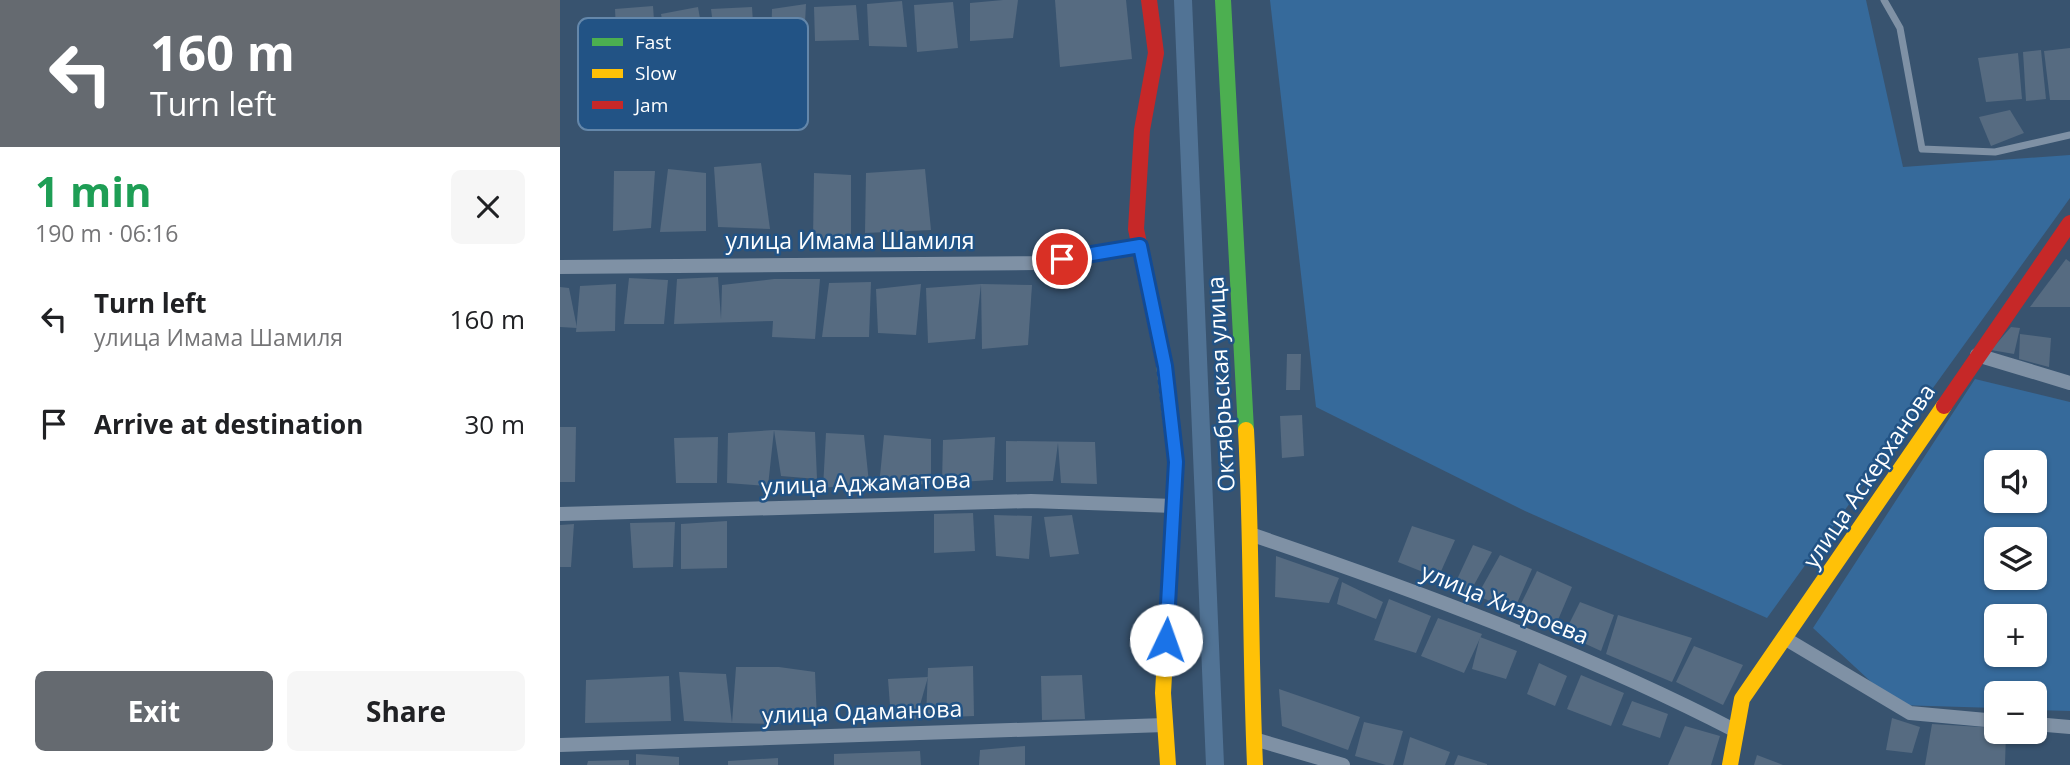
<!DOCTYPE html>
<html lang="en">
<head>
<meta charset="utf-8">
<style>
  :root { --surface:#fff; --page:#f6f6f6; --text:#202124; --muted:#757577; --accent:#656a70 }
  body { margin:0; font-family:"Open Sans",sans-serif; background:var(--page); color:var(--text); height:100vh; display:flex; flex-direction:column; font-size:26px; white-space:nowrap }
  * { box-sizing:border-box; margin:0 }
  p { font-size:23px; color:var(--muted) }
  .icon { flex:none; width:38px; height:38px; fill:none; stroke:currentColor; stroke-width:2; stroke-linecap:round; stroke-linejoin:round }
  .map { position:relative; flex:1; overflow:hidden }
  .drawer { display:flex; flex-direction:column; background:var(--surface); width:560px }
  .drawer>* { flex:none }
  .top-card { background:#656a70; color:#fff; overflow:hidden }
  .controls { position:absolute; left:1424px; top:450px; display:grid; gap:14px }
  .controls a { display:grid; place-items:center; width:63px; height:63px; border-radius:10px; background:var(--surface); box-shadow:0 2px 5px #0004; font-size:35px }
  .pin { position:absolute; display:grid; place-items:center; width:60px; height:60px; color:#fff; margin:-30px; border:4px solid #fff; border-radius:50%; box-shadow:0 2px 7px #0007 }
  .me { position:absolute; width:77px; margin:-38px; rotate:3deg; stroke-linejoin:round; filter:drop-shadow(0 0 5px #0008) }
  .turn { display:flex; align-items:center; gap:24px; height:147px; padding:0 35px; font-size:32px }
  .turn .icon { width:91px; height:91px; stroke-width:2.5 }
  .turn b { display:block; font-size:49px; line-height:60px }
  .round { display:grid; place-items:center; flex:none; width:74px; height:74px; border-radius:10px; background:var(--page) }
  .head { display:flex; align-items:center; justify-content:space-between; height:119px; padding:0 35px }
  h1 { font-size:42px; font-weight:700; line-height:52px; color:#1e9e55 }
  .cta { display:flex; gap:14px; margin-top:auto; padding:14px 35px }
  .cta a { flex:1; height:80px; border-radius:10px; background:var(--accent); color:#fff; font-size:28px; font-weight:700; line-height:80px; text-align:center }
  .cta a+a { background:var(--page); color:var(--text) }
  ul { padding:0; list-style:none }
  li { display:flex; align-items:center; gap:21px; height:105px; padding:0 35px }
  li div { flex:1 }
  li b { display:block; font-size:26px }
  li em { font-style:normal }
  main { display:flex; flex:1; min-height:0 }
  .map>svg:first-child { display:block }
</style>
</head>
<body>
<main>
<section class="drawer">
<div class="top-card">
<div class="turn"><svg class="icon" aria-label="left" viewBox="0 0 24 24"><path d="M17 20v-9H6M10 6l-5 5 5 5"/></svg><div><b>160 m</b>Turn left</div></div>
</div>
<div class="head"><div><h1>1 min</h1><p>190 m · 06:16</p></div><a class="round"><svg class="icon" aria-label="close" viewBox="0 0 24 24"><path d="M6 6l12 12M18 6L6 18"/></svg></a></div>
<ul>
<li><svg class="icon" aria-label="left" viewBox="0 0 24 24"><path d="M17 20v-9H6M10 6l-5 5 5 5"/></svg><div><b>Turn left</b><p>улица Имама Шамиля</p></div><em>160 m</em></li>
<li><svg class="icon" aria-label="arrive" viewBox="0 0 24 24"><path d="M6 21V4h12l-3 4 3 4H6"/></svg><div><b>Arrive at destination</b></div><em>30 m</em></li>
</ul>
<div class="cta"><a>Exit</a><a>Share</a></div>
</section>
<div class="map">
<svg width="1510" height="765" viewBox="0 0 1510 765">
  <rect width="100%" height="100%" fill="#38536f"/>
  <!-- green -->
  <g fill="#366a9b" fill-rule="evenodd">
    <polygon points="710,0 1306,0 1343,167 1510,155 1510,198 1207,618 965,511 756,407"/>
    <path d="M1415,379L1510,402V711L1475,710V693H1437V708L1336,705L1253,628ZM1437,462H1475V500H1437ZM1437,539H1475V578H1437ZM1437,616H1475V654H1437Z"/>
  </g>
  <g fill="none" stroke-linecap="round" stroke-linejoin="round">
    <!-- canal -->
    <polyline stroke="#517395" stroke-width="18" points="623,0 655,765"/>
  </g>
  <!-- building -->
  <g fill="#566b81">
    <polygon points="443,0 458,0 453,38 410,41 410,3"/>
    <polygon points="495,0 566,0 572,59 500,67"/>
    <polygon points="342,1 347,47 309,46 307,4"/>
    <polygon points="393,2 398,48 357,52 354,5"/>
    <polygon points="246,4 244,42 211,46 212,9"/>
    <polygon points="296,5 299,40 255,41 254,7"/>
    <polygon points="93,6 96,48 57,51 55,9"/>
    <polygon points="138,7 144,42 107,45 101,14"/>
    <polygon points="192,7 194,38 155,41 151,9"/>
    <polygon points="1510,48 1510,100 1490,100 1484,51"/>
    <polygon points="1481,50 1486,99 1466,101 1463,52"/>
    <polygon points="1458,53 1462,99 1426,102 1418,58"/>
    <polygon points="1450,110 1464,133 1431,146 1419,117"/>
    <polygon points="201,163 210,229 158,227 154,167"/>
    <polygon points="108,169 146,173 146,231 100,232"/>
    <polygon points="365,169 371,230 305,233 306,173"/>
    <polygon points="54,171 95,171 91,228 53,231"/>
    <polygon points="254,173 291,175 291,241 253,240"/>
    <polygon points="1506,259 1510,262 1510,307 1470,307"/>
    <polygon points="158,277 161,319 162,285 214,279 260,279 255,339 212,337 213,321 114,324 117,279"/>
    <polygon points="69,278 108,280 104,324 64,324"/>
    <polygon points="311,282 309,337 262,337 269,283"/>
    <polygon points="56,284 55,331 16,332 20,286"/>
    <polygon points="361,284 356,335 318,333 316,289"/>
    <polygon points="421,284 415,339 368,343 366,288"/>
    <polygon points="421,284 472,285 468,345 422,349"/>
    <polygon points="0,287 9,288 17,328 0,327"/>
    <polygon points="1451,327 1460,328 1454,354 1431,350"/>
    <polygon points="1460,334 1491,338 1489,367 1459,359"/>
    <polygon points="727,354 741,354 740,390 726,390"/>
    <polygon points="742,415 744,456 722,458 720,416"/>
    <polygon points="0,427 16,427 15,482 0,482"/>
    <polygon points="214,430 208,486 167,483 168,433 214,430 255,432 257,479 221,476"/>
    <polygon points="266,433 304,435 309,483 263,488"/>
    <polygon points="324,435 371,439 371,484 319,486"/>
    <polygon points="158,437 157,483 116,483 114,438"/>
    <polygon points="435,437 433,480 382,483 383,440"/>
    <polygon points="446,441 535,442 537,484 501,483 498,443 493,481 446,482"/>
    <polygon points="413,513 415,551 374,553 374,514"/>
    <polygon points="434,515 472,516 469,559 436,556"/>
    <polygon points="512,515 519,554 490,557 484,517"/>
    <polygon points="167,521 167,568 121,569 121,524"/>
    <polygon points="115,522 113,567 73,568 70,523"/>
    <polygon points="14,524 11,567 0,567 0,525"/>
    <polygon points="852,526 895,540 878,578 838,562"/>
    <polygon points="913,545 932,552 909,594 893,588"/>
    <polygon points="940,555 972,569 954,610 917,596"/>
    <polygon points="716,556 779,578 769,603 715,597"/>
    <polygon points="977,571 1012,587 995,627 957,612"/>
    <polygon points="782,582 823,602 816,619 777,604"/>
    <polygon points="829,599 871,616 856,653 814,640"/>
    <polygon points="1020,602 1054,615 1041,651 1004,634"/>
    <polygon points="1058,615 1132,638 1112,682 1046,654"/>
    <polygon points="878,618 922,634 904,673 861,656"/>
    <polygon points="920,637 957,651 946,679 912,669"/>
    <polygon points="1134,646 1183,665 1163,705 1116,682"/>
    <polygon points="979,663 1007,676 995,706 967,694"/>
    <polygon points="413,666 414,716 366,718 368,668"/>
    <polygon points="176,667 219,667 255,672 257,720 218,724 172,723"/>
    <polygon points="119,672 166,674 172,723 124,721"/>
    <polygon points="522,675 525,719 482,720 481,676"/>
    <polygon points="1021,675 1064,693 1051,726 1007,709"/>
    <polygon points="109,676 111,721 25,723 26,680"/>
    <polygon points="368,677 356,719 331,719 328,679"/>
    <polygon points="719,689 800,717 788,750 722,726"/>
    <polygon points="1072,701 1108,714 1100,738 1062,725"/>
    <polygon points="1332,718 1360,727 1352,753 1326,750"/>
    <polygon points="804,722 843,731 833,765 826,765 795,756"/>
    <polygon points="1372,724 1437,728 1437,732 1446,732 1445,765 1365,765"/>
    <polygon points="1125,726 1160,736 1151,765 1108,765"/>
    <polygon points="850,737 890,752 885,765 843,765"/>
    <polygon points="465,746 465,765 419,765 420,750"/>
    <polygon points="360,751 361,765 274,765 274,754"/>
    <polygon points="76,754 119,757 119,765 76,765"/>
    <polygon points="898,755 927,764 927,765 894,765"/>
    <polygon points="1197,755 1223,765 1194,765"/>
    <polygon points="218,758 218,765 168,765 168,761"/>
    <polygon points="69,760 69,765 27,765 28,761"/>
  </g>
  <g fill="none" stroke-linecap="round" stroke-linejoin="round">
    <!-- lane -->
    <polyline stroke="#7f91a5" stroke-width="7" points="1324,0 1340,28 1362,149 1435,152 1510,135"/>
    <!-- street -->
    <g stroke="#7f91a5" stroke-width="14">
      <polyline points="0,267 476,263 580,246"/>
      <polyline points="1417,355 1510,383"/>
      <polyline points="0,514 471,501 614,506"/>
      <path d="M690,534C855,590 1021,651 1176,731"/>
      <polyline points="1226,639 1350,713 1437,721"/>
      <polyline points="1475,724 1510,727"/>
      <polyline points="694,739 783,765"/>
      <polyline points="0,745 605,725"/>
    </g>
    <!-- fast -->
    <polyline stroke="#4caf50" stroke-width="16" points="663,0 686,430"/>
    <!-- slow -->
    <g stroke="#ffc107" stroke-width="16">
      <polyline points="604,364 616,462 603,693 608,765"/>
      <path d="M686,430C692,541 690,653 695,765"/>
      <polyline points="1170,765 1182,699 1384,406"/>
    </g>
    <!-- jam -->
    <g stroke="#c62828" stroke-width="16">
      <polyline points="589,0 596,53 582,130 576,229 604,364"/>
      <polyline points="1384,406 1510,223"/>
    </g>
  </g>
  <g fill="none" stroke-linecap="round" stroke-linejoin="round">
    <defs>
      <polyline id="route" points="502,259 580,246 605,366 616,462 606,640"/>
    </defs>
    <!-- route casing -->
    <use href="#route" stroke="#114b97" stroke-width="18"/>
    <!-- route -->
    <use href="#route" stroke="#1a73e8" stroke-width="12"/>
  </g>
  <g text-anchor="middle" stroke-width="5" stroke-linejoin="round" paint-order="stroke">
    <!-- street labels -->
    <g font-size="23" fill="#fff" stroke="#225385">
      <text x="290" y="249">улица Имама Шамиля</text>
      <text transform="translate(661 384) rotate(-93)" y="8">Октябрьская улица</text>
      <text transform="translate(1309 476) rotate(-56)" y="8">улица Аскерханова</text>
      <text transform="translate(306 483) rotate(-2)" y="8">улица Аджаматова</text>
      <text transform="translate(945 604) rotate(22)" y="8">улица Хизроева</text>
      <text transform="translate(302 712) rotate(-2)" y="8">улица Одаманова</text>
    </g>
  </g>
  <!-- legend -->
  <rect x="18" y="18" width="230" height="112" rx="10" fill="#225385" stroke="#6487aa" stroke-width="2"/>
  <rect x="32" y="38" width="31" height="8" fill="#4caf50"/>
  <rect x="32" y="69" width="31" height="9" fill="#ffc107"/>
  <rect x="32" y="101" width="31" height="8" fill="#c62828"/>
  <g font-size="19" fill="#fff">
    <text x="75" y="49">Fast</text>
    <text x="75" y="80">Slow</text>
    <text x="75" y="112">Jam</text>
  </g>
</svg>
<div class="controls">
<a><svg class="icon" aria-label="sound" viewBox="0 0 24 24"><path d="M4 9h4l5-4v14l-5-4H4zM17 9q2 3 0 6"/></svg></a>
<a><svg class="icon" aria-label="layers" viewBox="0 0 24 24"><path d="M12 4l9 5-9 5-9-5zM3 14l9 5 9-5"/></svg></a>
<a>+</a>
<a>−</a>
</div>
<div class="pin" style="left:502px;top:259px;background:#d93025"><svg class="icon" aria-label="arrive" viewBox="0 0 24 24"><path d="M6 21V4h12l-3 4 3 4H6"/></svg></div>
<svg class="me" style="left:606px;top:640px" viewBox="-20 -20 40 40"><circle r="19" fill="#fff"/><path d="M0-13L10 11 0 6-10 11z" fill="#1a73e8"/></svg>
</div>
</main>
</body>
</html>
